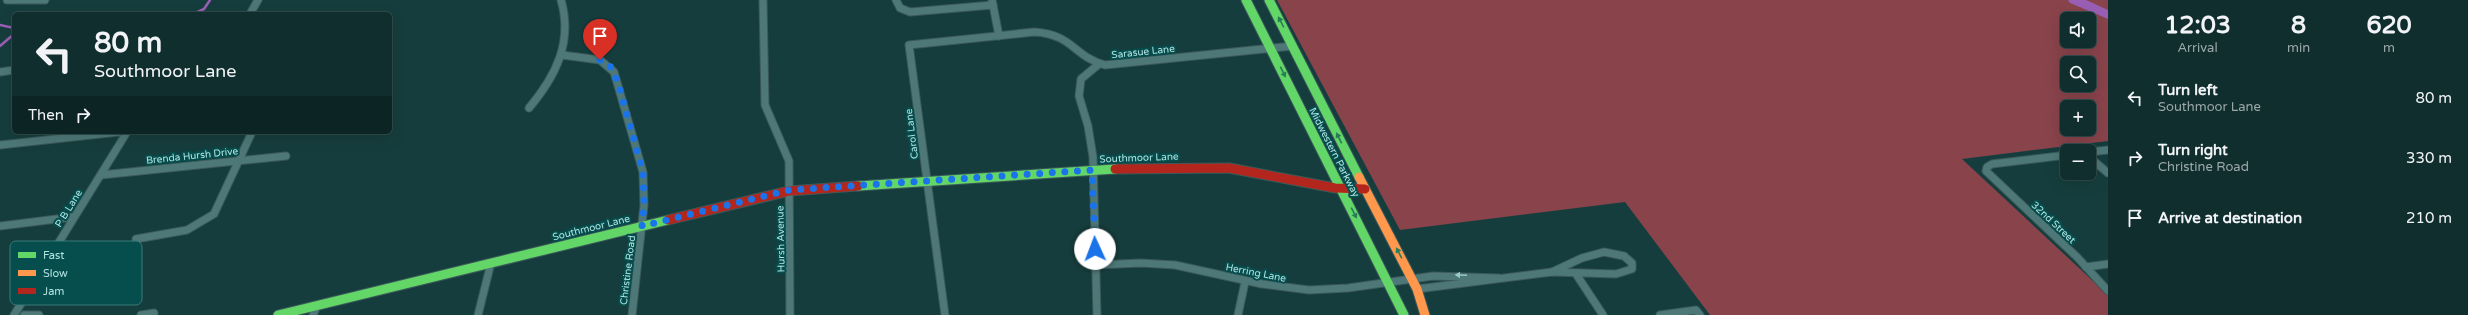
<!DOCTYPE html>
<html lang="en">
<head>
<meta charset="utf-8">
<style>
  :root { --surface:#102e2e; --page:#193636; --text:#f1f3f6; --muted:#9ca8aa; --line:#304a4a }
  body { margin:0; font-family:"Varela Round",sans-serif; background:var(--page); color:var(--text); height:100vh; display:flex; flex-direction:column; font-size:15px; white-space:nowrap }
  * { box-sizing:border-box; margin:0 }
  p { font-size:13px; color:var(--muted) }
  .icon { flex:none; width:22px; height:22px; fill:none; stroke:currentColor; stroke-width:2; stroke-linecap:round; stroke-linejoin:round }
  .map { position:relative; flex:1; overflow:hidden }
  .side { display:flex; flex-direction:column; background:var(--surface); width:360px }
  .side>* { flex:none }
  .hud { position:absolute; left:12px; top:12px; width:380px; height:122px; border-radius:6px; box-shadow:0 4px 16px #0002,0 0 0 1px var(--line); background:#102e2e; color:var(--text); overflow:hidden }
  .fabs { position:absolute; left:2060px; top:12px; display:grid; gap:8px }
  .fabs a { display:grid; place-items:center; width:36px; height:36px; border-radius:6px; background:var(--surface); box-shadow:0 4px 16px #0002,0 0 0 1px var(--line); font-size:20px }
  .pin { position:absolute; display:grid; place-items:center; width:34px; height:34px; color:#fff; margin:-41px -17px; border-radius:50% 50% 50% 0; rotate:-45deg; box-shadow:0 0 4px #0007 }
  .pin .icon { rotate:45deg }
  .me { position:absolute; width:44px; margin:-22px; rotate:358deg; stroke-linejoin:round; filter:drop-shadow(0 0 3px #0008) }
  .turn { display:flex; align-items:center; gap:14px; height:84px; padding:0 16px; font-size:18px }
  .turn .icon { width:52px; height:52px; stroke-width:2.5 }
  .turn b { display:block; font-size:28px; line-height:34px }
  .then { display:flex; align-items:center; height:38px; padding:0 16px; background:#0003; gap:8px; font-size:15px }
  .eta { display:flex; justify-content:space-evenly; align-items:center; height:68px; text-align:center }
  .eta b { font-size:24px; font-weight:700; line-height:28px }
  ul { padding:0; list-style:none }
  li { display:flex; align-items:center; gap:12px; height:60px; padding:0 16px }
  li div { flex:1 }
  li b { display:block; font-size:15px }
  li em { font-style:normal }
  main { display:flex; flex:1; min-height:0 }
  .map>svg:first-child { display:block }
</style>
</head>
<body>
<main>
<div class="map">
<svg width="2108" height="315" viewBox="0 0 2108 315">
  <rect width="100%" height="100%" fill="#163d3d"/>
  <!-- green -->
  <path fill="#89434b" fill-rule="evenodd" d="M1277,0H2108V141L1962,159L2108,295V315H1710L1625,202L1400,230ZM2067,19H2089V41H2067ZM2067,63H2089V85H2067ZM2067,107H2089V129H2067Z"/>
  <g fill="none" stroke-linecap="round" stroke-linejoin="round">
    <!-- stream -->
    <g stroke="#995fb5" stroke-width="2.5">
      <polyline points="193,14 204,9 210,0"/>
      <polyline points="0,25 14,28"/>
      <polyline points="0,46 14,34"/>
    </g>
    <!-- river -->
    <polygon fill="#995fb5" fill-rule="evenodd" points="2068,0 2086,0 2108,10 2108,19 2070,3"/>
    <defs>
      <g id="street">
        <polyline points="7,0 45,0"/>
        <polyline points="763,0 765,105 789,161 790,315"/>
        <polyline points="896,0 900,8 910,12 993,5 992,0"/>
        <polyline points="993,5 999,36"/>
        <polyline points="250,14 258,0"/>
        <polyline points="562,55 600,60 614,72 643,172 644,205 632,315"/>
        <polyline points="0,72 14,70"/>
        <path d="M529,108C556,76 573,42 561,0"/>
        <polyline points="0,145 119,132"/>
        <polyline points="2089,152 2108,150"/>
        <polyline points="2067,155 1992,164 1987,167 1986,171 2077,257 2108,291"/>
        <polyline points="2089,157 2108,173"/>
        <polyline points="101,175 286,156"/>
        <polyline points="0,226 73,217"/>
        <polyline points="136,239 187,230 214,214 252,132"/>
        <polygon points="1604,252 1624,256 1632,263 1632,269 1616,274 1552,272 1582,258"/>
        <polyline points="1096,265 1141,263 1175,265 1262,284 1309,290 1348,288 1433,276 1499,278"/>
        <polyline points="2086,267 2108,264"/>
        <polyline points="1576,274 1603,315"/>
        <polyline points="1417,289 1552,272"/>
        <polyline points="14,315 127,132"/>
        <polyline points="24,315 39,315"/>
        <polyline points="141,315 154,313"/>
        <polyline points="313,315 317,306"/>
        <polyline points="478,315 491,263"/>
        <path d="M945,315L909,45L1034,32C1073,34 1074,57 1105,65L1293,46"/>
        <polyline points="1097,315 1093,157 1088,126 1079,96 1081,79 1099,64"/>
        <polyline points="1238,315 1245,282"/>
        <polyline points="1660,315 1696,310 1700,315"/>
      </g>
      <g id="fast">
        <polyline points="1246,0 1404,315"/>
        <polyline points="1269,0 1359,177"/>
        <polyline points="858,186 1115,169"/>
        <polyline points="278,315 668,220"/>
      </g>
      <polyline id="slow" points="1359,177 1417,289 1425,315"/>
      <g id="jam">
        <polyline points="1115,169 1229,168 1335,188 1365,189"/>
        <polyline points="668,220 789,191 858,186"/>
      </g>
    </defs>
    <!-- street casing -->
    <use href="#street" stroke="#3b5a5a" stroke-width="9"/>
    <!-- fast casing -->
    <use href="#fast" stroke="#3b5a5a" stroke-width="11"/>
    <!-- slow casing -->
    <use href="#slow" stroke="#3b5a5a" stroke-width="11"/>
    <!-- jam casing -->
    <use href="#jam" stroke="#3b5a5a" stroke-width="11"/>
    <!-- street -->
    <use href="#street" stroke="#4e7878" stroke-width="7"/>
    <!-- fast -->
    <use href="#fast" stroke="#63d668" stroke-width="9"/>
    <!-- slow -->
    <use href="#slow" stroke="#ff974d" stroke-width="9"/>
    <!-- jam -->
    <use href="#jam" stroke="#b3261e" stroke-width="9"/>
  </g>
  <!-- one-way arrows -->
  <defs><path id="oneway-solid" d="M-6-.8H1V-3.2L6.5 0L1 3.2V.8H-6Z"/></defs>
  <g fill="#277d56">
    <use href="#oneway-solid" transform="translate(1281 22) rotate(-118)"/>
    <use href="#oneway-solid" transform="translate(1283 72) rotate(64)"/>
    <use href="#oneway-solid" transform="translate(1339 138) rotate(-117)"/>
    <use href="#oneway-solid" transform="translate(1354 213) rotate(63)"/>
    <use href="#oneway-solid" transform="translate(1399 253) rotate(-118)"/>
  </g>
  <use fill="#98c9c8" href="#oneway-solid" transform="translate(1461 275) rotate(-178)"/>
  <g fill="none" stroke-linecap="round" stroke-linejoin="round">
    <!-- route -->
    <polyline stroke="#1a73e8" stroke-width="7" stroke-dasharray="0 12.6" points="600,60 610,66 618,83 643,172 644,205 642,226 789,190 1092,170 1095,249"/>
  </g>
  <g text-anchor="middle" stroke-width="4" stroke-linejoin="round" paint-order="stroke">
    <!-- street labels -->
    <g font-size="10" fill="#b1e4e3" stroke="#064d4d">
      <text transform="translate(1143 51) rotate(-6)" y="4">Sarasue Lane</text>
      <text transform="translate(911 134) rotate(-97)" y="4">Carol Lane</text>
      <text transform="translate(1335 152) rotate(63)" y="4">Midwestern Parkway</text>
      <text transform="translate(192 155) rotate(-6)" y="4">Brenda Hursh Drive</text>
      <text transform="translate(1139 157) rotate(-2)" y="4">Southmoor Lane</text>
      <text transform="translate(68 208) rotate(-58)" y="4">P B Lane</text>
      <text transform="translate(2054 222) rotate(43)" y="4">32nd Street</text>
      <text transform="translate(591 227) rotate(-14)" y="4">Southmoor Lane</text>
      <text transform="translate(780 239) rotate(-91)" y="4">Hursh Avenue</text>
      <text transform="translate(627 270) rotate(-83)" y="4">Christine Road</text>
      <text transform="translate(1256 272) rotate(11)" y="4">Herring Lane</text>
    </g>
  </g>
  <!-- legend -->
  <rect x="10" y="241" width="132" height="64" rx="6" fill="#064d4d" stroke="#397a7a" stroke-width="1"/>
  <rect x="18" y="252" width="18" height="6" fill="#63d668"/>
  <rect x="18" y="270" width="18" height="6" fill="#ff974d"/>
  <rect x="18" y="288" width="18" height="6" fill="#b3261e"/>
  <g font-size="11" fill="#b1e4e3">
    <text x="43" y="259">Fast</text>
    <text x="43" y="277">Slow</text>
    <text x="43" y="295">Jam</text>
  </g>
</svg>
<div class="fabs">
<a><svg class="icon" aria-label="sound" viewBox="0 0 24 24"><path d="M4 9h4l5-4v14l-5-4H4zM17 9q2 3 0 6"/></svg></a>
<a><svg class="icon" aria-label="search" viewBox="0 0 24 24"><circle cx="10" cy="10" r="6"/><path d="M15 15l6 6"/></svg></a>
<a>+</a>
<a>−</a>
</div>
<div class="pin" style="left:600px;top:60px;background:#d93025"><svg class="icon" aria-label="arrive" viewBox="0 0 24 24"><path d="M6 21V4h12l-3 4 3 4H6"/></svg></div>
<svg class="me" style="left:1095px;top:249px" viewBox="-20 -20 40 40"><circle r="19" fill="#fff"/><path d="M0-13L10 11 0 6-10 11z" fill="#1a73e8"/></svg>
<div class="hud">
<div class="turn"><svg class="icon" aria-label="left" viewBox="0 0 24 24"><path d="M17 20v-9H6M10 6l-5 5 5 5"/></svg><div><b>80 m</b>Southmoor Lane</div></div>
<div class="then">Then<svg class="icon" aria-label="right" viewBox="0 0 24 24"><path d="M7 20v-9h11M14 6l5 5-5 5"/></svg></div>
</div>
</div>
<section class="side">
<div class="eta">
<div><b>12:03</b><p>Arrival</p></div>
<div><b>8</b><p>min</p></div>
<div><b>620</b><p>m</p></div>
</div>
<ul>
<li><svg class="icon" aria-label="left" viewBox="0 0 24 24"><path d="M17 20v-9H6M10 6l-5 5 5 5"/></svg><div><b>Turn left</b><p>Southmoor Lane</p></div><em>80 m</em></li>
<li><svg class="icon" aria-label="right" viewBox="0 0 24 24"><path d="M7 20v-9h11M14 6l5 5-5 5"/></svg><div><b>Turn right</b><p>Christine Road</p></div><em>330 m</em></li>
<li><svg class="icon" aria-label="arrive" viewBox="0 0 24 24"><path d="M6 21V4h12l-3 4 3 4H6"/></svg><div><b>Arrive at destination</b></div><em>210 m</em></li>
</ul>
</section>
</main>
</body>
</html>
